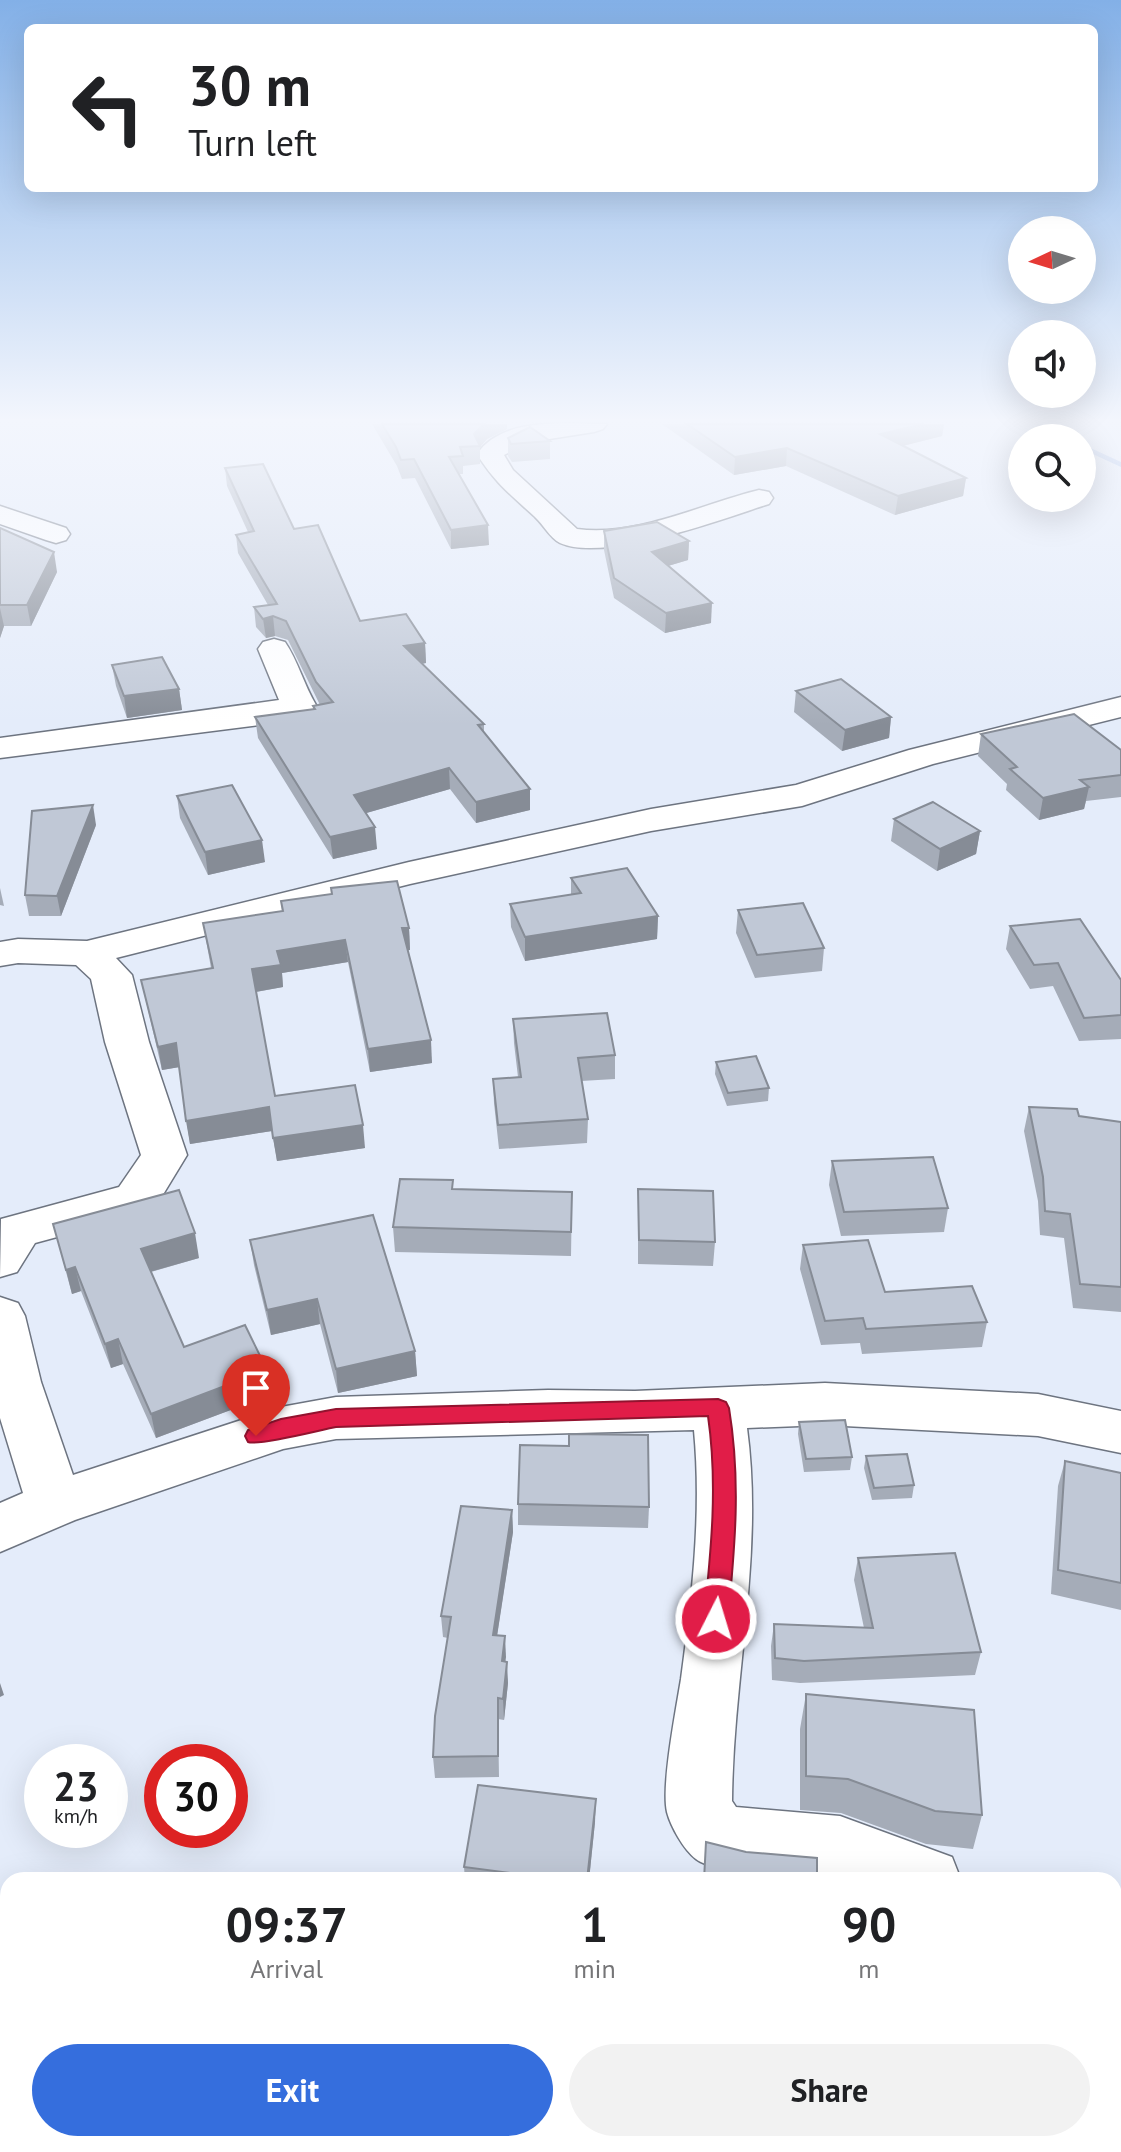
<!DOCTYPE html>
<html lang="en">
<head>
<meta charset="utf-8">
<style>
  :root { --surface:#fff; --page:#f2f2f2; --text:#202124; --muted:#757577; --accent:#356edd }
  body { margin:0; font-family:"PT Sans",sans-serif; background:var(--page); color:var(--text); height:100vh; display:flex; flex-direction:column; font-size:30px; white-space:nowrap }
  * { box-sizing:border-box; margin:0 }
  p { font-size:26px; color:var(--muted) }
  .icon { flex:none; width:44px; height:44px; fill:none; stroke:currentColor; stroke-width:2; stroke-linecap:round; stroke-linejoin:round }
  .map { position:relative; flex:1; overflow:hidden }
  .details { position:absolute; left:0px; top:1872px; width:1122px; height:280px; display:flex; flex-direction:column; background:var(--surface); border-radius:24px 24px 0 0; box-shadow:0 8px 32px #0002 }
  .details>* { flex:none }
  .top-card { position:absolute; left:24px; top:24px; width:1074px; height:168px; border-radius:12px; box-shadow:0 8px 32px #0002; background:#fff; color:var(--text); overflow:hidden }
  .needle { width:52px; rotate:266deg }
  .controls { position:absolute; left:1008px; top:216px; display:grid; gap:16px }
  .controls a { display:grid; place-items:center; width:88px; height:88px; border-radius:50%; background:var(--surface); box-shadow:0 8px 32px #0002; font-size:40px }
  .speed { position:absolute; left:24px; top:1744px; display:flex; gap:16px; font-size:40px; font-weight:700; text-align:center }
  .speed>* { display:grid; place-content:center; width:104px; height:104px; border-radius:50%; background:var(--surface); box-shadow:0 8px 32px #0002; line-height:1 }
  .speed small { font-size:20px; font-weight:400 }
  .speed .limit { border:12px solid #d22; background:#fff; color:#111 }
  .pin { position:absolute; display:grid; place-items:center; width:68px; height:68px; color:#fff; margin:-82px -34px; border-radius:50% 50% 50% 0; rotate:-45deg; box-shadow:0 0 8px #0007 }
  .pin .icon { rotate:45deg }
  .me { position:absolute; width:88px; margin:-44px; rotate:5deg; stroke-linejoin:round; filter:drop-shadow(0 0 6px #0008) }
  .turn { display:flex; align-items:center; gap:28px; height:168px; padding:0 32px; font-size:36px }
  .turn .icon { width:104px; height:104px; stroke-width:2.5 }
  .turn b { display:block; font-size:56px; line-height:68px }
  .eta { display:flex; justify-content:space-evenly; align-items:center; height:136px; text-align:center }
  .eta b { font-size:48px; font-weight:700; line-height:56px }
  .button { display:flex; gap:16px; margin-top:auto; padding:16px 32px }
  .button a { flex:1; height:92px; border-radius:48px; background:var(--accent); color:#fff; font-size:32px; font-weight:700; line-height:92px; text-align:center }
  .button a+a { background:var(--page); color:var(--text) }
  .map>svg:first-child { display:block }
</style>
</head>
<body>
<div class="map">
<svg width="1121" height="2152" viewBox="0 0 1121 2152">
  <rect width="100%" height="100%" fill="#e4ecfa"/>
  <g fill="none" stroke-linecap="round" stroke-linejoin="round">
    <!-- stream -->
    <g fill="#8babe5" fill-rule="evenodd">
      <polygon points="1035,424 1043,424 1071,438 1061,438"/>
      <polygon points="1082,444 1121,462 1121,467 1082,449"/>
      <polygon points="0,1929 7,1931 8,1935 8,1970 1,1968 0,1964"/>
      <polygon points="62,2144 82,2144 84,2152 64,2152"/>
    </g>
    <defs>
      <g id="minor">
        <path d="M607,424L603,429L594,432L530,442L504,455L513,470L577,529C638,537 701,504 759,490L769,492L773,498L769,504C722,519 605,563 560,543C550,538 543,524 535,517C510,494 495,483 477,454C503,416 567,424 607,424Z"/>
        <polygon points="0,506 66,528 70,534 66,540 56,543 46,540 0,524"/>
        <path d="M274,639L285,642C298,661 304,685 316,705L311,712L267,724L0,758V738L279,700L258,649L263,642Z"/>
        <polygon points="1121,697 1121,717 933,764 802,806 651,831 410,884 116,958 132,975 149,1042 187,1155 153,1211 35,1243 17,1272 0,1277 1,1219 119,1187 141,1155 105,1042 91,979 76,965 18,963 0,966 0,942 18,939 87,941 409,862 651,809 796,785 909,750"/>
        <path d="M0,1297L18,1303L25,1316L41,1382L73,1475L281,1407L336,1397L548,1390L635,1391L825,1383L1038,1394L1121,1411V1453L1038,1436L825,1425L747,1428C764,1554 733,1676 732,1801L736,1807L840,1816L952,1857L961,1880C915,1880 726,1883 696,1859C684,1850 671,1827 667,1812C661,1786 676,1710 681,1679C692,1597 702,1514 694,1430L336,1439L283,1449L75,1520L0,1552V1503L23,1493L0,1418Z"/>
        <rect x="1114" y="2061" width="7" height="72"/>
      </g>
    </defs>
    <!-- minor casing -->
    <use href="#minor" stroke="#6d7480" stroke-width="3"/>
    <!-- minor -->
    <use href="#minor" fill="#fff" fill-rule="evenodd"/>
  </g>
  <!-- wall -->
  <g fill="#a5acb8">
    <polygon points="372,424 507,424 507,429 487,439 480,447 480,464 463,466 463,474 459,474 489,545 451,549 415,478 402,479 397,466"/>
    <polygon points="662,424 944,424 942,436 903,446 966,478 963,496 895,515 786,466 734,475"/>
    <polygon points="508,438 550,441 550,459 512,462 508,456"/>
    <polygon points="225,468 294,529 360,621 425,643 426,663 422,664 484,724 484,733 530,810 476,823 450,789 366,813 377,849 333,859 258,738 255,717 314,709 313,706 320,705 288,640 275,636 266,638 256,627 254,607 268,605 238,553 236,535 248,532 227,486"/>
    <polygon points="0,528 57,572 31,626 4,626 0,638"/>
    <polygon points="604,531 689,541 688,560 668,566 711,623 665,633 614,598 604,550"/>
    <polygon points="112,665 179,689 182,710 127,718 116,686"/>
    <polygon points="796,691 891,717 889,738 842,751 794,712"/>
    <polygon points="981,734 1121,750 1121,797 1086,801 1084,809 1039,820 1006,790 1007,784 978,756"/>
    <polygon points="177,796 265,862 208,875 180,818"/>
    <polygon points="894,819 980,831 976,854 937,871 891,841"/>
    <polygon points="96,825 61,916 29,916 25,895"/>
    <polygon points="571,878 658,916 657,939 525,961 511,927 510,904 571,895"/>
    <polygon points="0,888 4,906 0,905"/>
    <polygon points="281,901 409,928 410,950 407,950 432,1063 370,1072 348,962 282,973 283,987 256,992 275,1096 365,1148 277,1161 272,1131 190,1144 179,1067 162,1070 141,980 211,968 203,923 282,911"/>
    <polygon points="738,910 824,948 822,971 755,978 736,933"/>
    <polygon points="1010,926 1121,980 1121,1039 1079,1041 1053,986 1030,989 1006,949"/>
    <polygon points="513,1019 615,1055 615,1079 581,1081 588,1119 587,1143 499,1149 494,1103 493,1079 518,1077 514,1043"/>
    <polygon points="716,1062 769,1088 768,1101 727,1106 715,1074"/>
    <polygon points="1029,1107 1079,1116 1121,1122 1121,1312 1073,1308 1064,1238 1040,1235 1038,1201 1024,1131"/>
    <polygon points="832,1161 948,1208 944,1232 841,1236 829,1185"/>
    <polygon points="453,1180 453,1189 572,1192 571,1256 395,1252 393,1227"/>
    <polygon points="638,1189 715,1242 713,1266 638,1264"/>
    <polygon points="53,1224 199,1258 151,1272 184,1347 271,1395 156,1438 123,1364 111,1368 81,1291 72,1294"/>
    <polygon points="250,1240 415,1351 417,1376 338,1393 320,1324 271,1335 254,1265"/>
    <polygon points="803,1245 885,1292 987,1322 982,1347 862,1354 860,1343 821,1345 800,1269"/>
    <polygon points="799,1422 852,1457 850,1470 804,1472 798,1434"/>
    <polygon points="866,1456 914,1485 912,1498 872,1500 864,1468"/>
    <polygon points="1065,1461 1121,1473 1121,1610 1051,1594 1058,1486"/>
    <polygon points="518,1504 649,1507 648,1528 518,1525"/>
    <polygon points="512,1510 513,1532 497,1635 505,1636 505,1661 508,1683 504,1720 498,1719 499,1777 435,1778 433,1757 448,1638 443,1637 441,1616"/>
    <polygon points="858,1558 981,1652 975,1675 800,1683 772,1680 771,1646 774,1624 864,1628 854,1580"/>
    <polygon points="806,1694 982,1815 973,1849 926,1844 841,1813 800,1810 800,1729"/>
    <polygon points="595,1822 589,1880 465,1880 464,1867"/>
    <polygon points="1114,1912 1121,1913 1121,2032 1114,2030"/>
  </g>
  <!-- shaded-wall -->
  <g fill="#868c96">
    <polygon points="484,424 507,424 507,429 487,439 480,447 474,434"/>
    <polygon points="924,424 944,424 942,436 878,452 880,434"/>
    <polygon points="787,448 786,466 734,475 735,457"/>
    <polygon points="966,478 963,496 895,515 898,496"/>
    <polygon points="488,525 489,545 451,549 451,530"/>
    <polygon points="689,541 688,560 651,571 652,552"/>
    <polygon points="54,552 57,572 31,626 27,605"/>
    <polygon points="712,603 711,623 665,633 666,613"/>
    <polygon points="0,608 4,626 0,638"/>
    <polygon points="273,616 275,636 266,638 263,619"/>
    <polygon points="425,643 426,663 405,666 404,646"/>
    <polygon points="179,689 182,710 127,718 124,696"/>
    <polygon points="891,717 889,738 842,751 845,730"/>
    <polygon points="449,768 450,789 356,816 354,795"/>
    <polygon points="1089,787 1084,809 1039,820 1043,798"/>
    <polygon points="530,789 530,810 476,823 476,802"/>
    <polygon points="93,805 96,825 61,916 57,896"/>
    <polygon points="375,827 377,849 333,859 330,837"/>
    <polygon points="980,831 976,854 937,871 940,849"/>
    <polygon points="262,840 265,862 208,875 205,852"/>
    <polygon points="658,916 657,939 525,961 525,937"/>
    <polygon points="402,928 409,928 410,950 403,951"/>
    <polygon points="345,940 348,962 282,973 283,987 255,992 252,969 277,951"/>
    <polygon points="431,1040 432,1063 370,1072 368,1049"/>
    <polygon points="176,1043 180,1067 162,1070 158,1047"/>
    <polygon points="269,1107 272,1131 190,1144 186,1121"/>
    <polygon points="363,1125 365,1148 277,1161 273,1138"/>
    <polygon points="195,1233 199,1258 146,1273 141,1249"/>
    <polygon points="75,1267 81,1291 72,1294 66,1270"/>
    <polygon points="317,1299 320,1324 271,1335 267,1310"/>
    <polygon points="118,1339 123,1364 111,1368 105,1344"/>
    <polygon points="415,1351 417,1376 338,1393 336,1369"/>
    <polygon points="267,1370 271,1395 156,1438 151,1414"/>
    <polygon points="512,1510 513,1532 494,1656 493,1635"/>
    <polygon points="505,1636 506,1657 503,1682 502,1661"/>
    <polygon points="507,1662 508,1683 504,1720 503,1699"/>
    <polygon points="0,1683 4,1695 0,1697"/>
    <polygon points="596,1799 595,1822 589,1880 587,1880"/>
  </g>
  <!-- building -->
  <g fill="#c0c8d6" stroke="#868c96" stroke-width="2">
    <polygon points="382,424 484,424 474,434 480,446 460,447 463,456 449,457 488,525 451,530 414,459 401,460 396,447"/>
    <polygon points="687,424 924,424 880,434 966,478 898,496 787,448 735,457"/>
    <polygon points="530,427 550,441 511,444 508,438"/>
    <polygon points="263,464 294,529 318,525 360,621 406,614 425,643 404,646 484,724 478,725 530,789 476,802 449,768 354,795 375,827 330,837 255,717 315,709 313,706 333,702 316,682 286,621 273,616 263,619 254,607 277,604 236,535 254,531 225,468"/>
    <polygon points="657,522 689,541 652,552 712,603 666,613 614,578 604,531"/>
    <polygon points="0,528 54,552 27,605 0,605"/>
    <polygon points="162,657 179,689 124,696 112,665"/>
    <polygon points="841,679 891,717 845,730 796,691"/>
    <polygon points="1074,714 1121,750 1121,775 1080,780 1089,787 1043,798 1010,769 1017,767 981,734"/>
    <polygon points="232,785 262,840 205,852 177,796"/>
    <polygon points="933,802 980,831 940,849 894,819"/>
    <polygon points="93,805 57,896 25,895 32,811"/>
    <polygon points="627,868 658,916 525,937 510,904 581,893 571,878"/>
    <polygon points="397,881 409,928 402,928 431,1040 368,1049 345,940 277,951 281,965 252,969 275,1096 355,1085 363,1125 273,1138 269,1107 186,1121 176,1043 158,1047 141,980 213,968 203,923 283,911 281,901 332,894 331,888"/>
    <polygon points="803,903 824,948 757,955 738,910"/>
    <polygon points="1080,919 1121,980 1121,1015 1084,1018 1058,963 1034,965 1010,926"/>
    <polygon points="607,1013 615,1055 578,1058 588,1119 498,1125 493,1079 521,1077 513,1019"/>
    <polygon points="756,1056 769,1088 728,1093 716,1062"/>
    <polygon points="1029,1107 1077,1109 1079,1116 1121,1122 1121,1287 1080,1284 1070,1214 1045,1211 1043,1177"/>
    <polygon points="933,1157 948,1208 844,1212 832,1161"/>
    <polygon points="400,1179 453,1180 452,1189 572,1192 571,1232 393,1227"/>
    <polygon points="638,1189 713,1191 715,1242 639,1240"/>
    <polygon points="179,1190 195,1233 141,1249 184,1347 245,1325 267,1370 151,1414 118,1339 105,1344 75,1267 66,1270 53,1224"/>
    <polygon points="373,1215 415,1351 336,1369 317,1299 267,1310 250,1240"/>
    <polygon points="868,1240 885,1292 972,1286 987,1322 866,1329 863,1318 825,1321 803,1245"/>
    <polygon points="845,1420 852,1457 806,1459 799,1422"/>
    <polygon points="569,1434 648,1435 649,1507 518,1504 520,1445 569,1446"/>
    <polygon points="907,1454 914,1485 874,1488 866,1456"/>
    <polygon points="1065,1461 1121,1473 1121,1583 1058,1570"/>
    <polygon points="461,1506 512,1510 493,1635 505,1636 502,1661 507,1662 503,1699 498,1698 498,1756 433,1757 435,1716 451,1617 441,1616"/>
    <polygon points="955,1553 981,1652 804,1661 775,1658 774,1624 873,1628 858,1558"/>
    <polygon points="806,1694 974,1710 982,1815 935,1811 848,1779 806,1776"/>
    <polygon points="478,1785 596,1799 587,1880 565,1880 464,1867"/>
    <polygon points="706,1842 746,1852 817,1858 817,1880 704,1880"/>
    <polygon points="1114,1912 1121,1913 1121,2008 1114,2006"/>
  </g>
  <!-- sky -->
  <linearGradient id="sky" x2="0" y2="1"><stop stop-color="#83b0e7"/><stop offset="0.58" stop-color="#f3f6fd"/><stop offset="1" stop-color="#f3f6fd" stop-opacity="0"/></linearGradient>
  <rect width="1121" height="725" fill="url(#sky)"/>
  <!-- route -->
  <path fill="#e11d48" stroke="#92132f" stroke-width="2" d="M718,1399L726,1402L729,1408C741,1481 735,1546 728,1619L725,1627L716,1630L707,1627L704,1619C711,1551 718,1485 708,1416L336,1427C320,1430 259,1446 248,1442L245,1436L248,1430L281,1419L336,1409Z"/>
</svg>
<div class="controls">
<a><svg class="needle" viewBox="-14 -14 28 28"><path d="M0-13l5 13h-10z" fill="#e53935"/><path d="M0 13l5-13h-10z" fill="#757577"/></svg></a>
<a><svg class="icon" aria-label="sound" viewBox="0 0 24 24"><path d="M4 9h4l5-4v14l-5-4H4zM17 9q2 3 0 6"/></svg></a>
<a><svg class="icon" aria-label="search" viewBox="0 0 24 24"><circle cx="10" cy="10" r="6"/><path d="M15 15l6 6"/></svg></a>
</div>
<div class="speed"><div>23<small>km/h</small></div><div class="limit">30</div></div>
<div class="pin" style="left:256px;top:1436px;background:#d93025"><svg class="icon" aria-label="arrive" viewBox="0 0 24 24"><path d="M6 21V4h12l-3 4 3 4H6"/></svg></div>
<svg class="me" style="left:716px;top:1619px" viewBox="-20 -20 40 40"><circle r="17" fill="#e11d48" stroke="#fff" stroke-width="3"/><path d="M0-11L8 9 0 5-8 9z" fill="#fff"/></svg>
<div class="top-card">
<div class="turn"><svg class="icon" aria-label="left" viewBox="0 0 24 24"><path d="M17 20v-9H6M10 6l-5 5 5 5"/></svg><div><b>30 m</b>Turn left</div></div>
</div>
<section class="details">
<div class="eta">
<div><b>09:37</b><p>Arrival</p></div>
<div><b>1</b><p>min</p></div>
<div><b>90</b><p>m</p></div>
</div>
<div class="button"><a>Exit</a><a>Share</a></div>
</section>
</div>
</body>
</html>
